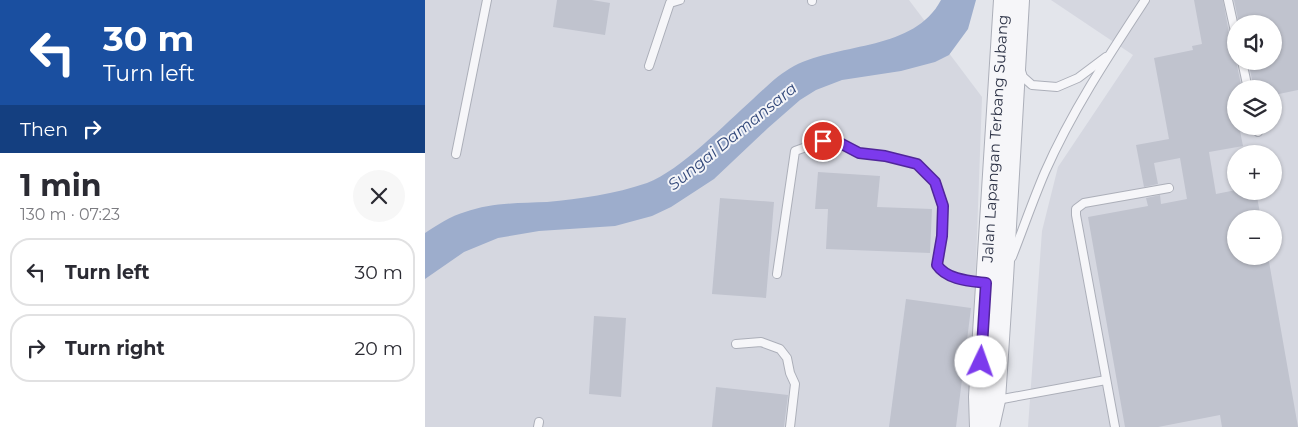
<!DOCTYPE html>
<html lang="en">
<head>
<meta charset="utf-8">
<style>
  :root { --surface:#fff; --page:#f7f7f7; --text:#2b2b33; --muted:#7c7c81; --line:#e1e1e2 }
  body { margin:0; font-family:Montserrat,sans-serif; background:var(--page); color:var(--text); height:100vh; display:flex; flex-direction:column; font-size:19px; white-space:nowrap }
  * { box-sizing:border-box; margin:0 }
  p { font-size:16px; color:var(--muted) }
  .icon { flex:none; width:28px; height:28px; fill:none; stroke:currentColor; stroke-width:2; stroke-linecap:round; stroke-linejoin:round }
  .map { position:relative; flex:1; overflow:hidden }
  .panel { display:flex; flex-direction:column; background:var(--surface); width:425px }
  .panel>* { flex:none }
  .banner { background:#1a4fa0; color:#fff; overflow:hidden }
  .controls { position:absolute; left:802px; top:15px; display:grid; gap:10px }
  .controls a { display:grid; place-items:center; width:55px; height:55px; border-radius:50%; background:var(--surface); box-shadow:0 1px 4px #0004; font-size:25px }
  .pin { position:absolute; display:grid; place-items:center; width:42px; height:42px; color:#fff; margin:-21px; border:2px solid #fff; border-radius:50%; box-shadow:0 1px 5px #0007 }
  .me { position:absolute; width:55px; margin:-28px; rotate:3deg; stroke-linejoin:round; filter:drop-shadow(0 0 4px #0008) }
  .turn { display:flex; align-items:center; gap:18px; height:105px; padding:0 20px; font-size:22px }
  .turn .icon { width:65px; height:65px; stroke-width:2.5 }
  .turn b { display:block; font-size:35px; line-height:42px }
  .then { display:flex; align-items:center; height:48px; padding:0 20px; background:#0003; gap:10px; font-size:19px }
  .round { display:grid; place-items:center; flex:none; width:52px; height:52px; border-radius:26px; background:var(--page) }
  .headline { display:flex; align-items:center; justify-content:space-between; height:85px; padding:0 20px }
  h1 { font-size:30px; font-weight:700; line-height:38px }
  ul { padding:0; list-style:none }
  li { display:flex; align-items:center; gap:15px; height:68px; margin:0 10px 8px; padding:0 10px; border:2px solid var(--line); border-radius:20px }
  li div { flex:1 }
  li b { display:block; font-size:19px }
  li em { font-style:normal }
  main { display:flex; flex:1; min-height:0 }
  .map>svg:first-child { display:block }
</style>
</head>
<body>
<main>
<section class="panel">
<div class="banner">
<div class="turn"><svg class="icon" aria-label="left" viewBox="0 0 24 24"><path d="M17 20v-9H6M10 6l-5 5 5 5"/></svg><div><b>30 m</b>Turn left</div></div>
<div class="then">Then<svg class="icon" aria-label="right" viewBox="0 0 24 24"><path d="M7 20v-9h11M14 6l5 5-5 5"/></svg></div>
</div>
<div class="headline"><div><h1>1 min</h1><p>130 m · 07:23</p></div><a class="round"><svg class="icon" aria-label="close" viewBox="0 0 24 24"><path d="M6 6l12 12M18 6L6 18"/></svg></a></div>
<ul>
<li><svg class="icon" aria-label="left" viewBox="0 0 24 24"><path d="M17 20v-9H6M10 6l-5 5 5 5"/></svg><div><b>Turn left</b></div><em>30 m</em></li>
<li><svg class="icon" aria-label="right" viewBox="0 0 24 24"><path d="M7 20v-9h11M14 6l5 5-5 5"/></svg><div><b>Turn right</b></div><em>20 m</em></li>
</ul>
</section>
<div class="map">
<svg width="873" height="427" viewBox="0 0 873 427">
  <rect width="100%" height="100%" fill="#e3e5eb"/>
  <!-- built -->
  <g fill="#d5d7e0" fill-rule="evenodd">
    <polygon points="0,0 484,0 557,97 545,427 0,427"/>
    <path d="M626,0H873V427H603L617,231L633,167L708,55ZM811,24H849V61H811ZM811,89H849V126H811ZM811,154H849V191H811ZM811,219H849V256H811Z"/>
  </g>
  <!-- water -->
  <path fill="#9dadcc" d="M516,0H551L543,29L524,55L510,62L476,71L417,80L391,90L375,100L343,128L289,179L246,207L227,216L190,226L114,231L73,238L39,252L0,279V233C12,225 26,216 40,212C66,203 94,203 122,202C155,199 190,194 222,183C256,170 300,124 328,99C341,87 354,74 369,66C417,42 489,51 516,0Z"/>
  <!-- building -->
  <g fill="#c0c3ce">
    <polygon points="132,0 167,0 185,3 180,35 128,27"/>
    <polygon points="769,0 798,0 809,61 811,61 817,89 811,89 811,126 814,126 818,146 784,152 791,194 811,190 811,191 831,191 836,219 811,219 811,256 843,256 873,427 797,427 795,415 733,427 700,427 663,217 723,206 721,198 735,195 736,204 762,199 755,158 729,163 733,184 719,187 711,145 744,139 729,58 768,50 767,46 777,44"/>
    <polygon points="809,0 873,0 873,90 849,95 849,89 829,89 823,61 849,61 849,24 814,24"/>
    <polygon points="393,172 455,176 452,207 507,209 505,253 401,249 403,209 390,209"/>
    <polygon points="295,198 349,202 341,298 287,294"/>
    <polygon points="481,299 546,308 531,427 464,427"/>
    <polygon points="169,316 201,318 196,397 164,394"/>
    <polygon points="291,387 363,395 359,427 287,427"/>
  </g>
  <g fill="none" stroke-linecap="round" stroke-linejoin="round">
    <defs>
      <g id="service">
        <polyline points="803,0 811,36"/>
        <polyline points="387,1 387,0"/>
        <polyline points="817,61 823,89"/>
        <polyline points="224,66 245,3 255,0"/>
        <polyline points="596,71 598,77 607,85 632,87 653,78 681,57"/>
        <polyline points="831,126 833,132"/>
        <polyline points="31,154 62,0"/>
        <path d="M587,257C598,229 608,200 620,172C647,111 684,55 720,0"/>
        <path d="M352,274L370,151L398,141L413,142L434,153L460,156L492,164L510,182L518,207L517,236L512,265C522,280 545,281 561,283"/>
        <polyline points="311,344 336,342 355,349 362,358 365,373 370,384 365,427"/>
        <polyline points="572,400 681,380"/>
        <polyline points="113,427 114,422"/>
        <polyline points="690,427 651,215 651,209 659,203 744,188"/>
      </g>
      <g id="tertiary">
        <path id="s1" d="M555,427L554,397L579,0"/>
        <polyline points="564,427 570,400 578,278 594,0"/>
      </g>
    </defs>
    <!-- service casing -->
    <use href="#service" stroke="#acafb9" stroke-width="10"/>
    <!-- tertiary casing -->
    <use href="#tertiary" stroke="#acafb9" stroke-width="22"/>
    <!-- service -->
    <use href="#service" stroke="#f6f6f9" stroke-width="8"/>
    <!-- tertiary -->
    <use href="#tertiary" stroke="#f6f6f9" stroke-width="20"/>
  </g>
  <g fill="none" stroke-linecap="round" stroke-linejoin="round">
    <defs>
      <path id="route" d="M398,141L413,142L434,153L460,156L492,164L510,182L518,206L517,236L512,265C522,280 545,281 561,283L556,362"/>
    </defs>
    <!-- route casing -->
    <use href="#route" stroke="#51269a" stroke-width="12"/>
    <!-- route -->
    <use href="#route" stroke="#7c3aed" stroke-width="9"/>
  </g>
  <g text-anchor="middle" stroke-width="4" stroke-linejoin="round" paint-order="stroke">
    <!-- street labels -->
    <g font-size="15" fill="#2a3044" stroke="#f3f4f8">
      <text dy="5" stroke="none"><textPath href="#s1" startOffset="289">Jalan Lapangan Terbang Subang</textPath></text>
    </g>
    <!-- water labels -->
    <g font-size="16" font-style="italic" fill="#32487a" stroke="#f3f4f8">
      <text transform="translate(307 136) rotate(-39)" y="6">Sungai Damansara</text>
    </g>
  </g>
</svg>
<div class="controls">
<a><svg class="icon" aria-label="sound" viewBox="0 0 24 24"><path d="M4 9h4l5-4v14l-5-4H4zM17 9q2 3 0 6"/></svg></a>
<a><svg class="icon" aria-label="layers" viewBox="0 0 24 24"><path d="M12 4l9 5-9 5-9-5zM3 14l9 5 9-5"/></svg></a>
<a>+</a>
<a>−</a>
</div>
<div class="pin" style="left:398px;top:141px;background:#d93025"><svg class="icon" aria-label="arrive" viewBox="0 0 24 24"><path d="M6 21V4h12l-3 4 3 4H6"/></svg></div>
<svg class="me" style="left:556px;top:362px" viewBox="-20 -20 40 40"><circle r="19" fill="#fff"/><path d="M0-13L10 11 0 6-10 11z" fill="#7c3aed"/></svg>
</div>
</main>
</body>
</html>
